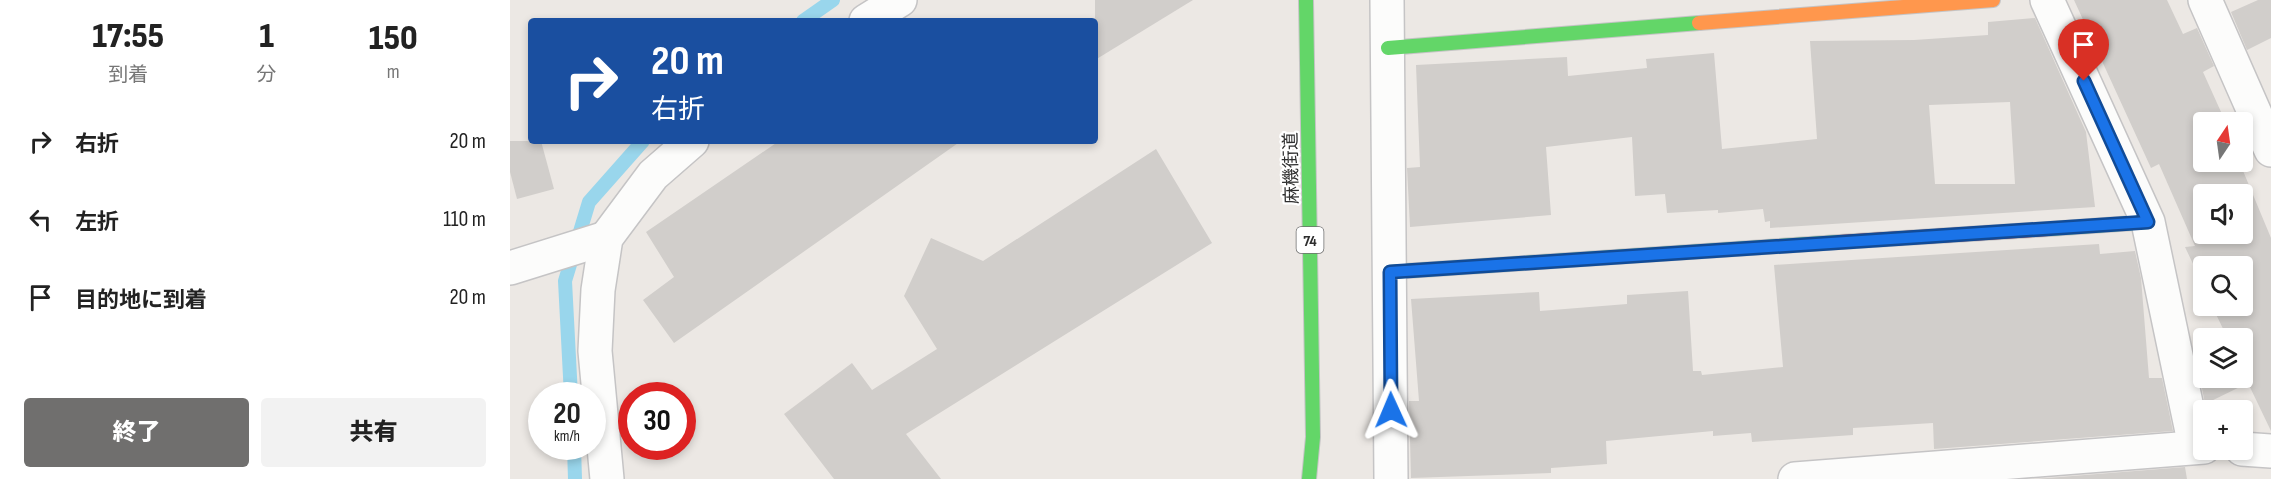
<!DOCTYPE html>
<html lang="ja">
<head>
<meta charset="utf-8">
<style>
  :root { --surface:#fff; --page:#f2f2f2; --text:#222; --muted:#767676; --accent:#706f6e }
  body { margin:0; font-family:"Sofia Sans Condensed","Noto Sans JP",sans-serif; background:var(--page); color:var(--text); height:100vh; display:flex; flex-direction:column; font-size:22px; white-space:nowrap }
  * { box-sizing:border-box; margin:0 }
  p { font-size:20px; color:var(--muted) }
  .icon { flex:none; width:33px; height:33px; fill:none; stroke:currentColor; stroke-width:2; stroke-linecap:round; stroke-linejoin:round }
  .map { position:relative; flex:1; overflow:hidden }
  .panel { display:flex; flex-direction:column; background:var(--surface); width:510px }
  .panel>* { flex:none }
  .guide { position:absolute; left:18px; top:18px; width:570px; height:126px; border-radius:6px; box-shadow:0 3px 9px #0003; background:#1a4fa0; color:#fff; overflow:hidden }
  .needle { width:39px; rotate:13deg }
  .controls { position:absolute; left:1683px; top:112px; display:grid; gap:12px }
  .controls a { display:grid; place-items:center; width:60px; height:60px; border-radius:6px; background:var(--surface); box-shadow:0 3px 9px #0003; font-size:30px }
  .speed { position:absolute; left:18px; top:382px; display:flex; gap:12px; font-size:30px; font-weight:700; text-align:center }
  .speed>* { display:grid; place-content:center; width:78px; height:78px; border-radius:50%; background:var(--surface); box-shadow:0 3px 9px #0003; line-height:1 }
  .speed small { font-size:15px; font-weight:400 }
  .speed .limit { border:9px solid #d22; background:#fff; color:#111 }
  .pin { position:absolute; display:grid; place-items:center; width:51px; height:51px; color:#fff; margin:-62px -26px; border-radius:50% 50% 50% 0; rotate:-45deg; box-shadow:0 0 6px #0007 }
  .pin .icon { rotate:45deg }
  .me { position:absolute; width:66px; margin:-33px; rotate:359deg; stroke-linejoin:round; filter:drop-shadow(0 0 4px #0008) }
  .turn { display:flex; align-items:center; gap:21px; height:126px; padding:0 24px; font-size:27px }
  .turn .icon { width:78px; height:78px; stroke-width:2.5 }
  .turn b { display:block; font-size:42px; line-height:51px }
  .eta { display:flex; justify-content:space-evenly; align-items:center; height:102px; text-align:center }
  .eta b { font-size:36px; font-weight:800; line-height:42px }
  .primary-button { display:flex; gap:12px; margin-top:auto; padding:12px 24px }
  .primary-button a { flex:1; height:69px; border-radius:6px; background:var(--accent); color:#fff; font-size:24px; font-weight:800; line-height:69px; text-align:center }
  .primary-button a+a { background:var(--page); color:var(--text) }
  ul { padding:0; list-style:none }
  li { display:flex; align-items:center; gap:18px; height:78px; padding:0 24px }
  li div { flex:1 }
  li b { display:block; font-size:22px }
  li em { font-style:normal }
  main { display:flex; flex:1; min-height:0 }
  .map>svg:first-child { display:block }
</style>
</head>
<body>
<main>
<section class="panel">
<div class="eta">
<div><b>17:55</b><p>到着</p></div>
<div><b>1</b><p>分</p></div>
<div><b>150</b><p>m</p></div>
</div>
<ul>
<li><svg class="icon" aria-label="right" viewBox="0 0 24 24"><path d="M7 20v-9h11M14 6l5 5-5 5"/></svg><div><b>右折</b></div><em>20 m</em></li>
<li><svg class="icon" aria-label="left" viewBox="0 0 24 24"><path d="M17 20v-9H6M10 6l-5 5 5 5"/></svg><div><b>左折</b></div><em>110 m</em></li>
<li><svg class="icon" aria-label="arrive" viewBox="0 0 24 24"><path d="M6 21V4h12l-3 4 3 4H6"/></svg><div><b>目的地に到着</b></div><em>20 m</em></li>
</ul>
<div class="primary-button"><a>終了</a><a>共有</a></div>
</section>
<div class="map">
<svg width="1761" height="479" viewBox="0 0 1761 479">
  <rect width="100%" height="100%" fill="#ece8e4"/>
  <g fill="none" stroke-linecap="round" stroke-linejoin="round">
    <!-- stream -->
    <g stroke="#99d6ec" stroke-width="14">
      <polyline points="293,21 323,0"/>
      <polyline points="61,396 55,281 79,202 133,141"/>
      <polyline points="64,447 65,479"/>
    </g>
  </g>
  <!-- building -->
  <g fill="#d1cecb" fill-rule="evenodd">
    <polygon points="585,0 683,0 585,60"/>
    <path d="M1564,0H1657L1673,34L1687,28L1704,66L1693,72L1716,123H1694V162L1732,160L1734,164L1731,166L1761,238V431L1738,383L1695,404L1690,378H1736L1732,370V339H1718L1702,306H1732V267H1694V287L1675,247L1685,246L1649,164L1641,168ZM1694,195H1732V234H1694Z"/>
    <polygon points="1748,0 1761,0 1761,38 1737,50 1721,12"/>
    <path d="M1525,18L1576,132L1585,207L1260,228V221L1255,222L1253,209L1208,213V210L1157,213L1155,194L1125,196L1122,137L1036,147L1041,215L900,227L897,168L910,167L906,65L1057,57L1058,76L1137,68L1136,59L1204,53L1212,149L1307,139L1300,41L1404,40L1478,35V22ZM1500,102L1505,184H1425L1419,105Z"/>
    <polygon points="0,141 31,141 44,189 7,199 0,172"/>
    <polygon points="269,141 451,141 164,343 133,300 164,277 136,232"/>
    <polygon points="646,149 702,243 396,434 431,479 324,479 274,414 342,363 362,390 427,349 394,296 421,238 473,261"/>
    <polygon points="1589,244 1590,254 1625,251 1631,278 1639,378 1652,378 1663,431 1424,449 1423,423 1343,428 1343,435 1242,442 1241,433 1203,436 1203,431 1096,441 1097,464 1041,468 1041,473 901,478 899,401 909,401 901,299 1029,292 1030,311 1117,304 1117,295 1178,291 1183,371 1191,371 1192,375 1273,367 1264,265"/>
    <polygon points="1675,467 1677,479 1525,479"/>
  </g>
  <g fill="none" stroke-linecap="round" stroke-linejoin="round">
    <defs>
      <g id="street">
        <polyline points="877,0 881,479"/>
        <polyline points="1537,0 1638,222 1685,446"/>
        <polyline points="1695,0 1761,150"/>
        <polyline points="356,21 390,0"/>
        <polyline points="0,268 96,238"/>
        <polyline points="1732,449 1761,451"/>
        <polyline points="97,479 85,351 88,290 96,238 143,175 182,141"/>
        <polyline points="1285,479 1694,447"/>
      </g>
      <g id="fast">
        <polyline points="796,0 803,437 799,479"/>
        <polyline points="878,48 1189,23"/>
        <polyline points="1538,229 1638,222"/>
        <polyline points="880,272 1330,242"/>
      </g>
      <polyline id="slow" points="1189,23 1483,0"/>
      <polyline id="jam" points="1330,242 1538,229"/>
    </defs>
    <!-- street casing -->
    <use href="#street" stroke="#c5c4c5" stroke-width="36"/>
    <!-- fast casing -->
    <use href="#fast" stroke="#c5c4c5" stroke-width="16"/>
    <!-- slow casing -->
    <use href="#slow" stroke="#c5c4c5" stroke-width="16"/>
    <!-- jam casing -->
    <use href="#jam" stroke="#c5c4c5" stroke-width="16"/>
    <!-- street -->
    <use href="#street" stroke="#fcfcfb" stroke-width="33"/>
    <!-- fast -->
    <use href="#fast" stroke="#63d668" stroke-width="14"/>
    <!-- slow -->
    <use href="#slow" stroke="#ff974d" stroke-width="14"/>
    <!-- jam -->
    <use href="#jam" stroke="#b3261e" stroke-width="14"/>
  </g>
  <g fill="none" stroke-linecap="round" stroke-linejoin="round">
    <defs>
      <polyline id="route" points="881,410 880,272 1638,222 1574,81"/>
    </defs>
    <!-- route casing -->
    <use href="#route" stroke="#114b97" stroke-width="15"/>
    <!-- route -->
    <use href="#route" stroke="#1a73e8" stroke-width="10"/>
  </g>
  <g text-anchor="middle" stroke-width="4.5" stroke-linejoin="round" paint-order="stroke">
    <!-- shield labels -->
    <rect fill="#fff" stroke="#6d6d6d" stroke-width="1.5" x="786.5" y="227" width="27" height="26" rx="4.5"/>
    <g font-size="16" font-weight="bold" fill="#2e2e2e">
      <text x="800" y="246">74</text>
    </g>
    <!-- street labels -->
    <g font-size="18" fill="#2e2e2e" stroke="#fff">
      <text transform="translate(781 168) rotate(-91)" y="6">麻機街道</text>
    </g>
  </g>
</svg>
<div class="controls">
<a><svg class="needle" viewBox="-14 -14 28 28"><path d="M0-13l5 13h-10z" fill="#e53935"/><path d="M0 13l5-13h-10z" fill="#767676"/></svg></a>
<a><svg class="icon" aria-label="sound" viewBox="0 0 24 24"><path d="M4 9h4l5-4v14l-5-4H4zM17 9q2 3 0 6"/></svg></a>
<a><svg class="icon" aria-label="search" viewBox="0 0 24 24"><circle cx="10" cy="10" r="6"/><path d="M15 15l6 6"/></svg></a>
<a><svg class="icon" aria-label="layers" viewBox="0 0 24 24"><path d="M12 4l9 5-9 5-9-5zM3 14l9 5 9-5"/></svg></a>
<a>+</a>
</div>
<div class="speed"><div>20<small>km/h</small></div><div class="limit">30</div></div>
<div class="pin" style="left:1574px;top:81px;background:#d93025"><svg class="icon" aria-label="arrive" viewBox="0 0 24 24"><path d="M6 21V4h12l-3 4 3 4H6"/></svg></div>
<svg class="me" style="left:881px;top:410px" viewBox="-20 -20 40 40"><path d="M0-17L14 15 0 8-14 15z" fill="#1a73e8" stroke="#fff" stroke-width="4"/></svg>
<div class="guide">
<div class="turn"><svg class="icon" aria-label="right" viewBox="0 0 24 24"><path d="M7 20v-9h11M14 6l5 5-5 5"/></svg><div><b>20 m</b>右折</div></div>
</div>
</div>
</main>
</body>
</html>
